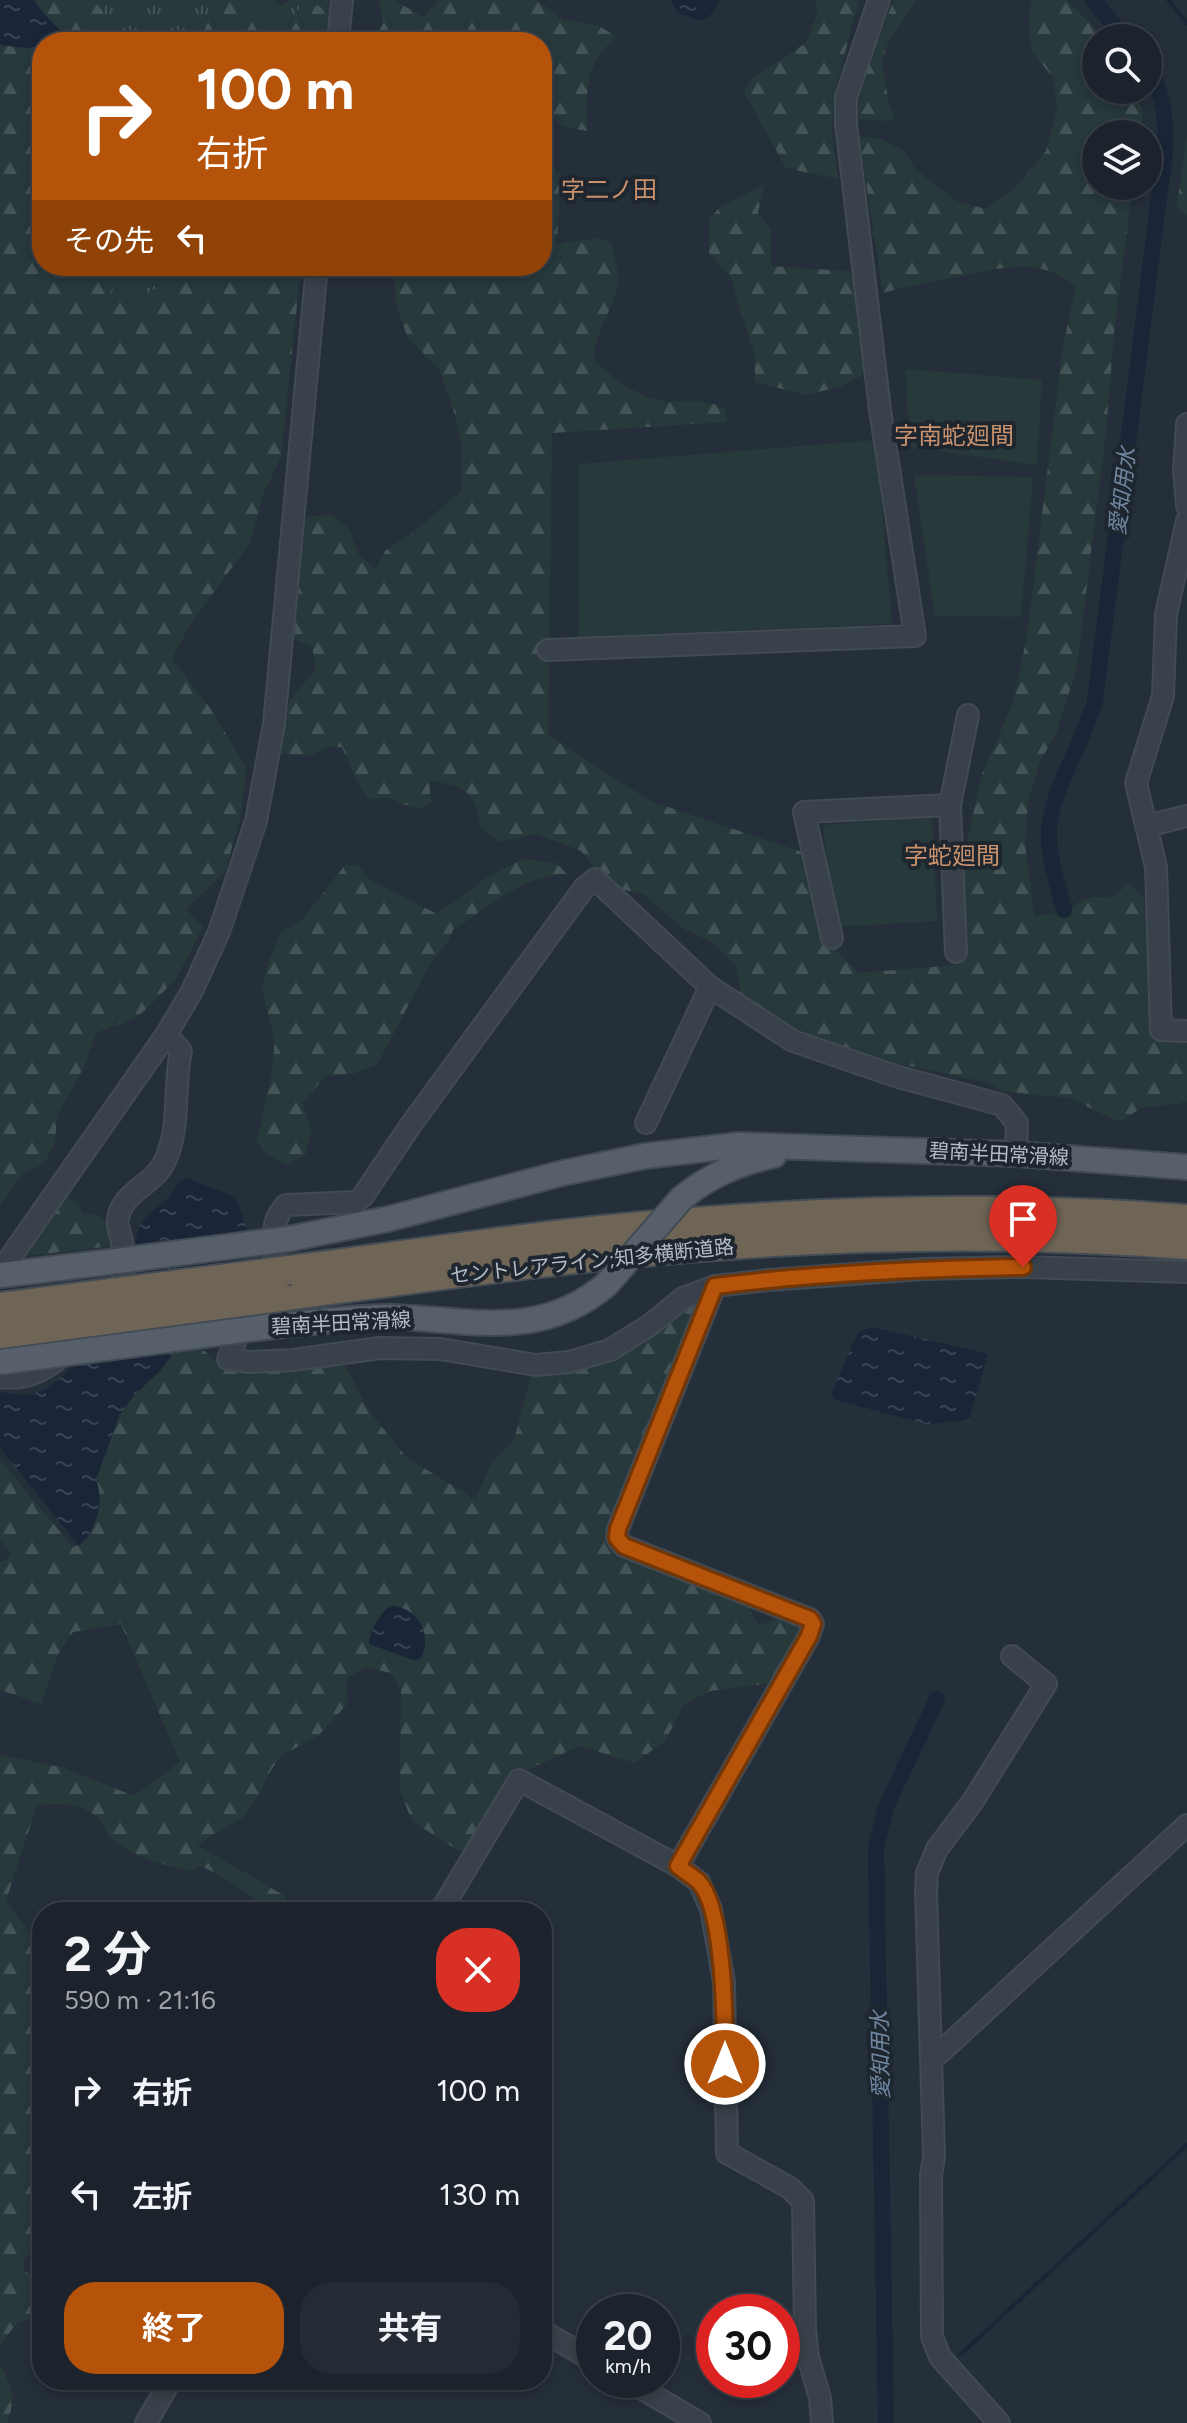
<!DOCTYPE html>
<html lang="ja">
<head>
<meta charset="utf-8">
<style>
  :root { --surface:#1c232c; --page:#252b34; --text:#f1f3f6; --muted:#a0a4a9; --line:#3a4048; --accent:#b45309 }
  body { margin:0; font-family:Figtree,"Noto Sans JP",sans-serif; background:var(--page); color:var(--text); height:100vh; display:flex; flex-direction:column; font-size:30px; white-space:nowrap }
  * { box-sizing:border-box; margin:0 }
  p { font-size:26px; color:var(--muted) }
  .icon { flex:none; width:44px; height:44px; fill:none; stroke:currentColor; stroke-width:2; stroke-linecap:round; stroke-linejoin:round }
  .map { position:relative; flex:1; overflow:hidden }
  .sheet { position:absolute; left:32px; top:1902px; width:520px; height:488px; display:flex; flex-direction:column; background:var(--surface); border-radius:32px; box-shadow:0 4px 12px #0003,0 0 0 2px var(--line) }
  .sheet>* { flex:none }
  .hud { position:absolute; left:32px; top:32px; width:520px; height:244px; border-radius:32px; box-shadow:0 4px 12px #0003,0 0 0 2px var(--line); background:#b45309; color:#fff; overflow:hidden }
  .fabs { position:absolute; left:1082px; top:24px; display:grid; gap:16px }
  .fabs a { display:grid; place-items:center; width:80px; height:80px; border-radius:50%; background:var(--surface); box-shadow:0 4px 12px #0003,0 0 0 2px var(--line); font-size:40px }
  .speed { position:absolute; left:576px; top:2294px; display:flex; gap:16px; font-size:40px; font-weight:700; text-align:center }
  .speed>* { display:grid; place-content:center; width:104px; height:104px; border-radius:50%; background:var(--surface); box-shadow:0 4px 12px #0003,0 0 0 2px var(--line); line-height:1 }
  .speed small { font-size:20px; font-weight:400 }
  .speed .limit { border:12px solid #d22; background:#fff; color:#111 }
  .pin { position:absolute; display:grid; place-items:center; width:68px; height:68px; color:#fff; margin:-82px -34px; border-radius:50% 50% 50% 0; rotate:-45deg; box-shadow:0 0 8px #0007 }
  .pin .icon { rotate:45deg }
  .me { position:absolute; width:88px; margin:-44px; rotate:0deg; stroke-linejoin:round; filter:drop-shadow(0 0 6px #0008) }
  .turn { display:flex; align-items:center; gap:28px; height:168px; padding:0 32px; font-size:36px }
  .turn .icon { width:104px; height:104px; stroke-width:2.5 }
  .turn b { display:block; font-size:56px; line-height:68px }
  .then { display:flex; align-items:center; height:76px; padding:0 32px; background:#0003; gap:16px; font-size:30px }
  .round { display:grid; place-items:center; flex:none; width:84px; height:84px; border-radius:32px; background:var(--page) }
  .summary { display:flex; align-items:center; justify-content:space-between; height:136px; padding:0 32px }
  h1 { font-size:48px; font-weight:700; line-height:60px }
  .button { display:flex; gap:16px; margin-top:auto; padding:16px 32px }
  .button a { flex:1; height:92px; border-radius:32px; background:var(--accent); color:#fff; font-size:32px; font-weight:700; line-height:92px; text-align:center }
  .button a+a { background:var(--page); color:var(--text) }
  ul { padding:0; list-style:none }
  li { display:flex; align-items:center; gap:24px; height:104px; padding:0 32px }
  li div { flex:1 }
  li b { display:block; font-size:30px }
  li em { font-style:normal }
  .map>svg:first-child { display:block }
</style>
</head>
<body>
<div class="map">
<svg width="1187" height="2423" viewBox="0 0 1187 2423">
  <defs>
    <pattern id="grass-tufts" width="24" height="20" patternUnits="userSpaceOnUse" patternTransform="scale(2)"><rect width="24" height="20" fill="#27393b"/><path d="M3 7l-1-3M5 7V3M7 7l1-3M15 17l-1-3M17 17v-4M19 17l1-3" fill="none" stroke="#445456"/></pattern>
    <pattern id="forest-firs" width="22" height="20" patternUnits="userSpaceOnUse" patternTransform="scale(2)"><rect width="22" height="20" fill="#27393b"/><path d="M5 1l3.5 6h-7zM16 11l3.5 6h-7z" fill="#445456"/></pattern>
    <pattern id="water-ripples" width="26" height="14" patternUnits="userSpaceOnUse" patternTransform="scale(2)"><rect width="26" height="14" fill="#1a2637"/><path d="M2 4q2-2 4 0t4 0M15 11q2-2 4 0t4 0" fill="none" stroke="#394452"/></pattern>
  </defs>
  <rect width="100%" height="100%" fill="#252f3a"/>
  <!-- grass -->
  <g fill="url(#grass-tufts)">
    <polygon points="93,0 210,0 203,42 115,42 102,10"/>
    <polygon points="255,0 274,0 280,6 292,0 329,0 329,11 306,1 285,28 259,15"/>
    <polygon points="119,266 190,266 141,298 106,304"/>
  </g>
  <!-- forest -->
  <g fill="url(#forest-firs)">
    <polygon points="0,0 93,0 102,10 115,42 42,42 42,266 119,266 107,304 141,298 190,266 301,266 281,457 264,492 250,543 189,626 172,659 210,708 246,767 241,815 225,872 186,909 203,927 176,979 138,1017 96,1033 84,1067 57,1116 55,1142 44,1164 23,1173 0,1205"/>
    <polygon points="210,0 255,0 259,15 284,27 306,0 329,11 324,42 203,42"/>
    <path d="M379,0H394L423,17L439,0H537L562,19L599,26L617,37C583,63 587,92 587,131L561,126L542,98V42H373L383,23Z"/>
    <polygon points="815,0 859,0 835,90 832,133 838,179 786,168 744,92 753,78 806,43 817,14"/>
    <polygon points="894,0 916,0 887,45 882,63 889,103 895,119 887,121 859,119 859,84"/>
    <path d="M1032,0H1067L1104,38H1096V90H1137L1143,116L1140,134H1096V186H1133L1115,323L1106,431L1077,667L1057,731L1039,764L1028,801L1025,845L1034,916L1070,912C1081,895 1094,897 1113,898L1128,883L1144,899L1152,1023L1187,1039V1102L1141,1108L1120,1122L1069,1098L1000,1091L989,1083L868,1057L808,1034L748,1005L742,999L737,968L714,943L682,928L644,894L611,887L581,851L537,834L499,842L480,826C476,790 463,785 429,781L431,802L421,809C397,805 394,794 368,799L357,781L342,747H329L309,756L281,754C279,710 287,702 316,670L312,647L294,639L306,517L332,515L349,529L359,555L376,569L385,551L415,531L462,490V445L453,408L440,371L407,336L396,303L395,278L413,266H542V160L561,174L557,244L600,238L612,243C614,256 620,274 617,287C612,312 593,335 594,360C615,379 634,396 664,401C688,404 702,397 725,409L727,422L552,433L548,735L650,801L805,853L821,935L859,973L955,965L963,861L981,777L1014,700L1027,635L1063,346L1076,287C1039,255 1000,268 957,277C932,282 907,286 883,293L859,137L882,139L904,151L916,170L956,201L986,209L1017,186L1046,151L1057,110L1054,79L1031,50L1029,17Z"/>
    <polygon points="1187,134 1187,215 1177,207"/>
    <polygon points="764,185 758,213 771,230 771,266 858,272 866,373 842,386 806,395 755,382 755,356 731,278 709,253 709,219 720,207"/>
    <path d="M524,859L556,863L567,874C523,875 488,907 453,930L448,942L431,962L377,1065L352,1074L325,1076L303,1103L311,1130L306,1154L286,1165L265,1153L257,1141L271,1076L275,1041L262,990L268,963L281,932L302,920L345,865H358L368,879L435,913L458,900L487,877Z"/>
    <path d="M66,1197L79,1204L82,1213C105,1215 111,1222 113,1246L25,1256Z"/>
    <path d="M688,1302L700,1312L613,1530L744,1599L758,1625L769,1622L779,1611L807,1623L772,1683L710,1691L684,1704L666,1740L635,1763L580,1746L518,1774L468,1850H457L412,1821L400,1791L401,1691L391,1673L365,1667L346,1679L348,1703L319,1735L281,1756L269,1773L260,1794L243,1817L197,1845L287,1897L280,1905L271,1909C255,1899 211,1867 198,1866L192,1871C167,1866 131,1857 111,1838C105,1833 103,1822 97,1817C79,1801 59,1803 37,1805L6,1901L42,1950V2236L24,2260V2270L42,2285V2318L38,2316L17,2323L0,2345V1755L61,1767L134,1796L180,1762L121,1624L73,1632L57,1656L41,1704L0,1690V1562L7,1560L11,1554L0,1540V1460L73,1547C97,1542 104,1500 96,1480C103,1459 109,1434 120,1415C134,1391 159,1372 177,1349H202L223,1367L281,1372L341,1358L369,1411L407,1458L475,1499L492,1463L514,1440L532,1372L571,1369Z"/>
    <path d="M0,2364C12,2390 17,2395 7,2423H0Z"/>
  </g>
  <!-- park -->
  <g fill="#27393b">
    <polygon points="906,369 1042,380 1037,465 909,447"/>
    <polygon points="876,440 892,624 579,637 578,464"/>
    <polygon points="914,475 1033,477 1021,617 935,616"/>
    <polygon points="932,817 937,921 833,927 823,825"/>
  </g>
  <!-- water -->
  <g fill="url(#water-ripples)">
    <path d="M0,0H34C43,15 56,24 66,38L64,42H42V50L0,45Z"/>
    <polygon points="670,0 720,0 710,16 701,21 678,13"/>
    <path d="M186,1178L229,1194L237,1200L247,1231L248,1253L243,1264L193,1322L177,1349L159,1372L135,1394L119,1416L96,1480C105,1503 96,1529 79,1546L0,1448V1392C15,1394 29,1397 43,1390C69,1378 120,1314 132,1287C141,1267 129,1240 143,1221C149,1212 158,1207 166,1200C174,1193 175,1182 186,1178Z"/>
    <polygon points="873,1327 988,1354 969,1420 927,1424 835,1400 831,1394 858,1332"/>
    <path d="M391,1606C418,1606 434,1637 420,1659L413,1660L369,1644C369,1632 380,1612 391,1606Z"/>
  </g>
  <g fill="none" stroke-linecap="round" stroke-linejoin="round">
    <!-- stream -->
    <g stroke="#1a2637" stroke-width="4">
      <polyline points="1168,0 1187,23"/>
      <polyline points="960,2355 1187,2145"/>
    </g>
    <!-- canal -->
    <g stroke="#1a2637" stroke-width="16">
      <polyline points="1093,0 1125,38"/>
      <path d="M1064,910C1058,884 1048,857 1049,830C1051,791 1084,741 1095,701L1165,151C1166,120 1165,95 1148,68"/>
      <polyline points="886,2423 876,1847 886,1807 937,1699"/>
    </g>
    <defs>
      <g id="minor">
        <polyline points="338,42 342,0"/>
        <polyline points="1187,424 1184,471 1187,506"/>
        <polyline points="1187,521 1166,614 1163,696 1136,783 1156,867 1161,1030 1187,1031"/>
        <polyline points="548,650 915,636 880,410 846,124 846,97 879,0"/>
        <polyline points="1147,826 1187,816"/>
        <polyline points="832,938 804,812 950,805"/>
        <polyline points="956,952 950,805 968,715"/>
        <polyline points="646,1123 710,987"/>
        <polyline points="0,1272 166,1035 192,991 219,932 256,821 274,724 317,266"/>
        <path d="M266,1279C287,1249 261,1231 286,1205L356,1202L363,1196L410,1126L584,888L595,879L710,987L793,1041L895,1076L1002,1105L1017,1123L1016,1154"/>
        <polyline points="245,1318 228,1359 249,1362 293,1360 380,1348 440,1349 536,1365 569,1362 610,1350 650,1325 683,1298 715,1286 768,1280 923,1269 1023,1267 1187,1272"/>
        <path d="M0,1377C55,1386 91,1322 121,1285C125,1272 124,1256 122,1242C121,1234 116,1225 118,1218C123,1191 154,1185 165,1161C181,1126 173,1088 181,1051L166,1035"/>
        <polyline points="678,1866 809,1636 813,1624 810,1619 624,1546 617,1538 618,1529 715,1286"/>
        <polyline points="440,1912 519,1780 678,1866 699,1882 711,1909 724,1982 727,2153 790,2188 803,2201 805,2329 808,2357 820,2398 822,2423"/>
        <polyline points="932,2060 1187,1825"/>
        <polyline points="542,2331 594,2361"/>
        <polyline points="627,2380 700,2423"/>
        <polyline points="146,2423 171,2380"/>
        <polyline points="999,2423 940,2357 932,2337 931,2176 934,2157 926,1891 927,1873 937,1849 973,1801 1046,1684 1012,1656"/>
      </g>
      <g id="major">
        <path d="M682,1198C710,1175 739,1163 774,1155"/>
        <polyline points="288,1239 388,1219 563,1173 645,1156 739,1145 1016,1154 1187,1167"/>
        <polyline points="0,1275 117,1261"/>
        <path d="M273,1326C314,1323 356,1316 396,1317C474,1320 541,1340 607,1284"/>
      </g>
      <g id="highway">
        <path d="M290,1270C408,1255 526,1236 644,1226C823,1210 1007,1205 1187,1219"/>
        <path d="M280,1297C384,1283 488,1268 593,1257C789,1236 990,1230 1187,1245"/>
      </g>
    </defs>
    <!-- minor casing -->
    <use href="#minor" stroke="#424a53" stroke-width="24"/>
    <!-- major casing -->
    <use href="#major" stroke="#424a53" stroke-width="28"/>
    <!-- highway casing -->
    <use href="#highway" stroke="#444c55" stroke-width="32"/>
    <!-- minor -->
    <use href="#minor" stroke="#39414a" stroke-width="20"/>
    <!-- major -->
    <use href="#major" stroke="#57606a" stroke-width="24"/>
    <!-- highway -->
    <use href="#highway" stroke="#6f6557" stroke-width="28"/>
    <defs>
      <g id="major-bridge">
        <polyline points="117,1261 288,1239"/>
        <polyline points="607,1284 682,1198"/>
        <polyline points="0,1362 273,1326"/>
      </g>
      <g id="highway-bridge">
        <polyline points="0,1307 290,1270"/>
        <polyline points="0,1334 280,1297"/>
      </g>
    </defs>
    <!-- major-bridge casing -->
    <use href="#major-bridge" stroke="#424a53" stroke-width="28" stroke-linecap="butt"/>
    <!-- highway-bridge casing -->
    <use href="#highway-bridge" stroke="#444c55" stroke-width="32" stroke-linecap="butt"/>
    <!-- major-bridge -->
    <use href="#major-bridge" stroke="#57606a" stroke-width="24"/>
    <!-- highway-bridge -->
    <use href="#highway-bridge" stroke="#6f6557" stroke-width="28"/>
  </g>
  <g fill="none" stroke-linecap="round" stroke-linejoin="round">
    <defs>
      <path id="route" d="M725,2064C725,2025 725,1908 698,1881C692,1876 684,1871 678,1866L809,1636L813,1624L810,1619L624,1546L617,1538L618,1529L715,1286C817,1273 920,1269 1023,1267"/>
    </defs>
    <!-- route casing -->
    <use href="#route" stroke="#753606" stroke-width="20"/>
    <!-- route -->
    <use href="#route" stroke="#b45309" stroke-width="14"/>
  </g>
  <g text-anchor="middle" stroke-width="8" stroke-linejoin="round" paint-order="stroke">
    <!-- street labels -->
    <g font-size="20" fill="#b4bcc6" stroke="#1e262f">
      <text transform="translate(999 1154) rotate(3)" y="7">碧南半田常滑線</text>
      <text transform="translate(592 1261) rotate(-6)" y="7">セントレアライン;知多横断道路</text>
      <text transform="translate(341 1323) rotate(-3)" y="7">碧南半田常滑線</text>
    </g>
    <!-- water labels -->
    <g font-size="22" font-style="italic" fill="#7187a1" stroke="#1e262f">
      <text transform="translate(1122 491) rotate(-83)" y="8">愛知用水</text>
      <text transform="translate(880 2055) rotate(-91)" y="8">愛知用水</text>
    </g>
    <!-- quarter labels -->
    <g font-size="24" fill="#c9926c" stroke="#1e262f">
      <text x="609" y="198">字二ノ田</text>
      <text x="954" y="444">字南蛇廻間</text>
      <text x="952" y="864">字蛇廻間</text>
    </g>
  </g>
</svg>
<div class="fabs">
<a><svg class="icon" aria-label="search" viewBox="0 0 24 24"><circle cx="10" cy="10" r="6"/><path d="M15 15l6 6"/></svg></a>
<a><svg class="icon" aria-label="layers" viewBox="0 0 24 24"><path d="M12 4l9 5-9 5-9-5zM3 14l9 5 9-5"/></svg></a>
</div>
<div class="speed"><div>20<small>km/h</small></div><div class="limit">30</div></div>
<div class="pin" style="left:1023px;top:1267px;background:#d93025"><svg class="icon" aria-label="arrive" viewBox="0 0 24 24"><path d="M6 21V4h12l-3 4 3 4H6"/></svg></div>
<svg class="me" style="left:725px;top:2064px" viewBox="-20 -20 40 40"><circle r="17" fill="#b45309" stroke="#fff" stroke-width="3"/><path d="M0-11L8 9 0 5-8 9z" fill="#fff"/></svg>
<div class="hud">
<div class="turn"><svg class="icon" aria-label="right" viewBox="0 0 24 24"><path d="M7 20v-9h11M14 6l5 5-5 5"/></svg><div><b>100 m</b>右折</div></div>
<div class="then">その先<svg class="icon" aria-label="left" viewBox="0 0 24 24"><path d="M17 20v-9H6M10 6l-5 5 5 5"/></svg></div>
</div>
<section class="sheet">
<div class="summary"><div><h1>2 分</h1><p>590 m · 21:16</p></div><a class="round" style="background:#d93025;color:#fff"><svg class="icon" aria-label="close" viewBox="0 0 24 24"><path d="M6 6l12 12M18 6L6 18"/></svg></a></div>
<ul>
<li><svg class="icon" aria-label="right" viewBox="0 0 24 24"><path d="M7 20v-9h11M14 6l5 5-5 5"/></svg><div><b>右折</b></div><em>100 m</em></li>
<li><svg class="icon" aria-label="left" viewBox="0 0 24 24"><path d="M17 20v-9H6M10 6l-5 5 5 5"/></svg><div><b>左折</b></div><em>130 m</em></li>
</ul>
<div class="button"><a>終了</a><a>共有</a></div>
</section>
</div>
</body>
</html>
